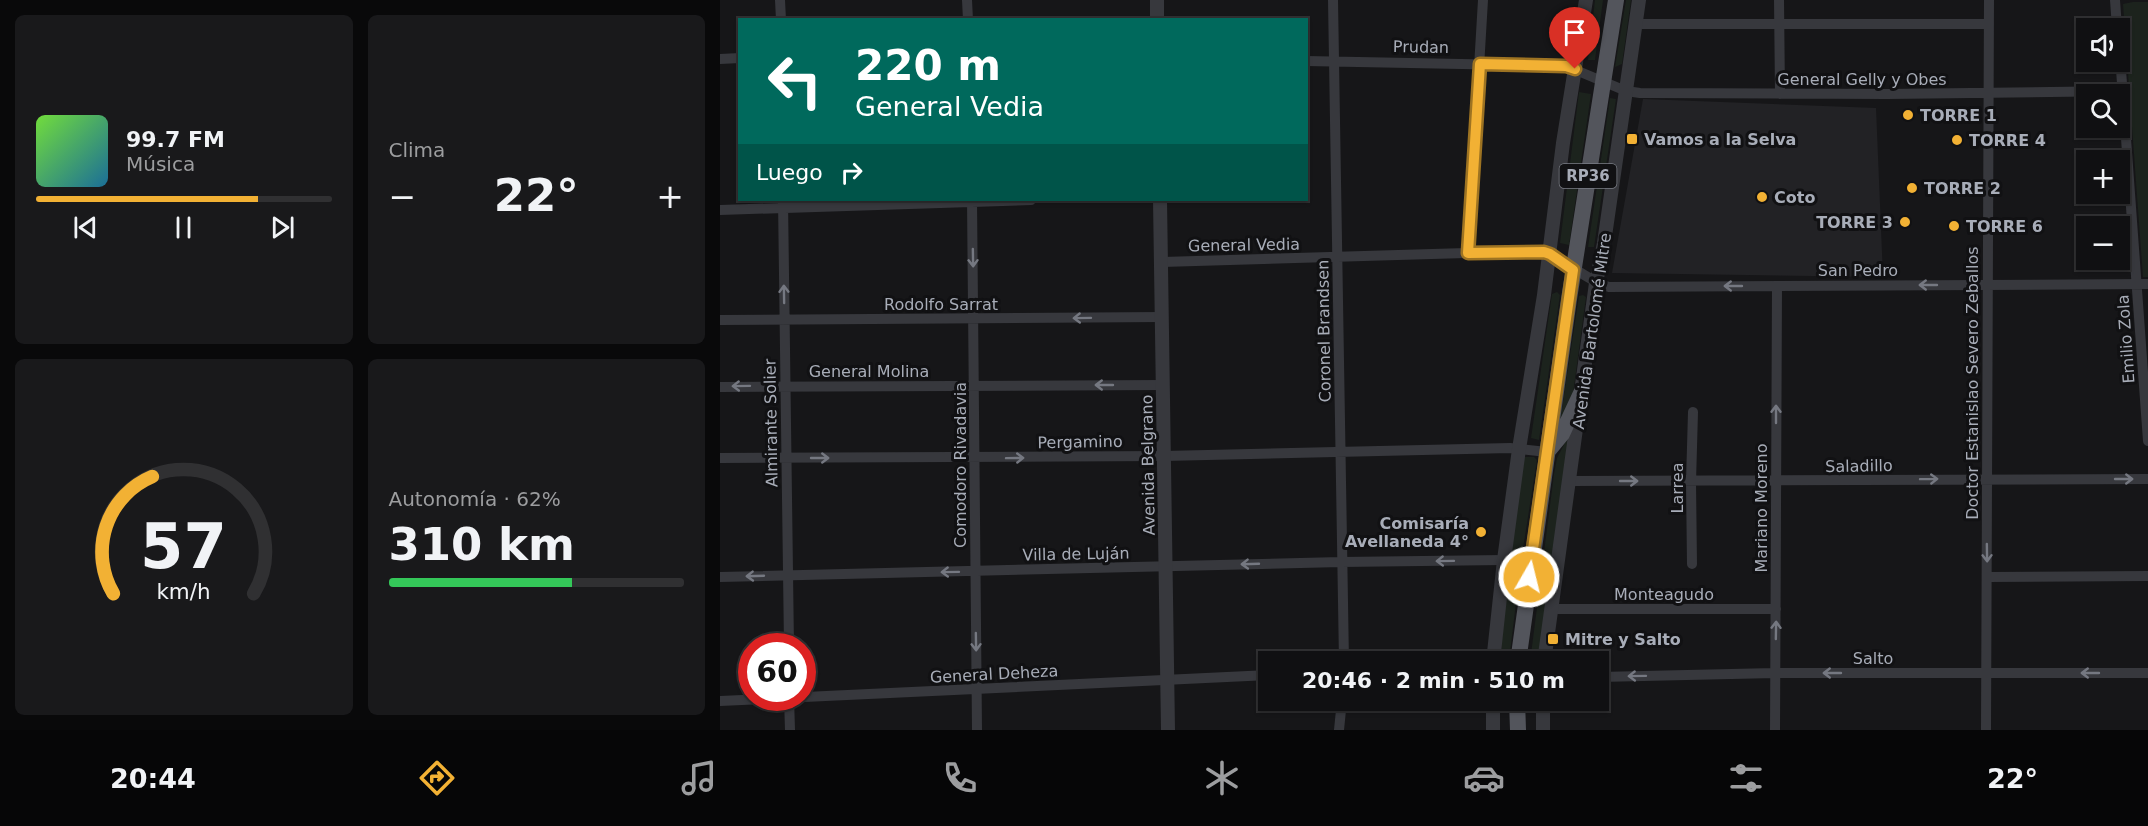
<!DOCTYPE html>
<html lang="es">
<meta charset="utf-8">
<style>
:root{--surface:#101012;--page:#19191b;--text:#f1f3f6;--muted:#9c9d9f;--line:#303032;--accent:#f2b134}
body{margin:0;font-family:"DejaVu Sans",sans-serif;background:var(--page);color:var(--text);height:100vh;display:flex;flex-direction:column;font-size:22px;white-space:nowrap}
*{box-sizing:border-box;margin:0}
p{font-size:20px;color:var(--muted)}
.icon{flex:none;width:33px;height:33px;fill:none;stroke:currentColor;stroke-width:2;stroke-linecap:round;stroke-linejoin:round}
.map{position:relative;flex:1;overflow:hidden}
.drawer{display:flex;flex-direction:column;gap:15px;padding:15px;background:#09090a;width:720px}
.drawer>*{flex:none}
.banner{position:absolute;left:18px;top:18px;width:570px;height:183px;border-radius:0px;box-shadow:0 2px 4px #0004,0 0 0 2px var(--line);background:#00695c;color:#fff;overflow:hidden}
.buttons{position:absolute;left:1356px;top:18px;display:grid;gap:12px}
.buttons a{display:grid;place-items:center;width:54px;height:54px;border-radius:0px;background:var(--surface);box-shadow:0 2px 4px #0004,0 0 0 2px var(--line);font-size:30px}
.speed{position:absolute;left:18px;top:633px;display:flex;gap:12px;font-size:30px;font-weight:700;text-align:center}
.speed>*{display:grid;place-content:center;width:78px;height:78px;border-radius:50%;background:var(--surface);box-shadow:0 2px 4px #0004,0 0 0 2px var(--line);line-height:1}
.speed .limit{border:9px solid #d22;background:#fff;color:#111}
.pin{position:absolute;display:grid;place-items:center;width:51px;height:51px;color:#fff;margin:-62px -26px;border-radius:50% 50% 50% 0;rotate:-45deg;box-shadow:0 0 6px #0007}
.pin .icon{rotate:45deg}
.me{position:absolute;width:66px;margin:-33px;rotate:8deg;stroke-linejoin:round;filter:drop-shadow(0 0 4px #0008)}
.turn{display:flex;align-items:center;gap:21px;height:126px;padding:0 18px;font-size:27px}
.turn .icon{width:78px;height:78px;stroke-width:2.5}
.turn b{display:block;font-size:42px;line-height:51px}
.then{display:flex;align-items:center;height:57px;padding:0 18px;background:#0003;gap:12px;font-size:22px}
.big{font-size:45px;font-weight:700;line-height:1.1}
.drawer .widget{flex:1;display:flex;flex-direction:column;justify-content:center;gap:9px;min-width:0;padding:0 21px;border-radius:9px;background:var(--page)}
.drawer .dial{align-items:center;gap:0}
.dial svg{height:156px;overflow:visible;fill:none;stroke:var(--line);stroke-width:7;stroke-linecap:round;text-anchor:middle}
.dial text{fill:var(--text);stroke:none}
.song{display:flex;align-items:center;gap:18px}
.cover{width:72px;height:72px;border-radius:9px;background:linear-gradient(135deg,hsl(100 70% 55%),hsl(200 70% 35%))}
.played{height:6px;border-radius:3px;background:linear-gradient(90deg,var(--accent) 75%,var(--line) 75%)}
.keys{display:flex;justify-content:space-around;direction:ltr}
.heat{display:flex;justify-content:space-between;align-items:center;font-size:33px;direction:ltr}
.charge{height:9px;border-radius:4px;background:linear-gradient(90deg,#34c759 62%,var(--line) 0)}
.drawer .tiles{flex:1;display:grid;gap:15px;grid-template-columns:repeat(2,1fr)}
.trip{position:absolute;left:538px;top:651px;width:351px;height:60px;border-radius:0px;background:var(--surface);box-shadow:0 2px 4px #0004,0 0 0 2px var(--line);font-weight:700;line-height:60px;text-align:center}
.tabs{display:flex;height:96px;justify-content:space-around;align-items:center;background:#060607;color:var(--muted)}
.tabs .icon{width:42px;height:42px}
.tabs .current{color:var(--accent)}
.tabs b{font-size:27px;color:var(--text)}
main{display:flex;flex:1;min-height:0}
.map>svg:first-child{display:block}
</style>
<main>
<section class="drawer">
<div class="tiles">
<div class="widget">
<div class="song"><i class="cover"></i><div><b>99.7 FM</b><p>Música</p></div></div>
<div class="played"></div>
<div class="keys"><svg class="icon" aria-label="previous" viewBox="0 0 24 24"><path d="M18 5L8 12l10 7zM5 5v14"/></svg><svg class="icon" aria-label="pause" viewBox="0 0 24 24"><path d="M8 5v14M16 5v14"/></svg><svg class="icon" aria-label="next" viewBox="0 0 24 24"><path d="M6 5l10 7-10 7zM19 5v14"/></svg></div>
</div>
<div class="widget"><p>Clima</p>
<div class="heat"><a>−</a><b class="big">22°</b><a>+</a></div>
</div>
<div class="widget dial"><svg viewBox="0 0 100 80">
<path d="M14 69A42 42 0 1 1 86 69"/>
<path d="M14 69A42 42 0 0 1 34 9" stroke="#f2b134"/>
<text x="50" y="56" font-size="32" font-weight="700">57</text>
<text x="50" y="72" font-size="11">km/h</text>
</svg></div>
<div class="widget"><p>Autonomía · 62%</p><b class="big">310 km</b><div class="charge"></div></div>
</div>
</section>
<div class="map">
<svg width="1428" height="730" viewBox="0 0 1428 730">
<rect width="100%" height="100%" fill="#161618"/>
<path fill="#222225" d="M923 99 1156 108 1163 277 892 273Z"/>
<path fill="#1c231d" d="M875 0H883L875 60H868Z
M906 0H911L902 64 895 67Z
M1413 2H1428V277H1423L1403 4Z
M859 92 871 94 849 245 840 243Z
M890 98 896 99 874 247H868Z
M837 292 840 295 819 440 811 438 832 294Z
M863 295 866 297 851 409 838 434 859 296Z
M852 429 821 661 810 662 834 474 837 458Z
M804 457H814L817 460 801 561 789 661 780 662 789 559Z"/>
<g fill="none" stroke-linecap="round" stroke-linejoin="round">
<path stroke="#37383d" stroke-width="10" d="M60 0 61 20
M247 0 248 20
M613 0 624 662
M1059 0 1060 94
M1395 0 1397 28
M916 24H1269
M1400 56 1428 441
M0 59 20 58
M586 61 846 66 906 91 920 93 1167 94 1403 91
M63 200 69 646
M252 200 257 730
M0 210 311 200
M748 253 763 0
M442 262 818 251C839 253 864 280 889 287L1428 284
M0 320 442 317
M0 387 443 385
M0 458 444 456 790 448 827 452
M850 481C1043 482 1235 478 1428 479
M972 564 971 482 973 412
M0 577 621 562 784 560
M1267 577 1428 576
M832 609H1056
M879 677 1055 673H1428
M69 698 70 730
M0 701 549 675
M619 730 622 700
M1055 730 1057 286
M1266 730 1269 0"/>
<path stroke="#37383d" stroke-width="14" d="M437 0V20
M440 200 448 730
M773 662 784 560 799 449 824 295 843 143 866 0
M824 662 876 283 884 243 919 0
M773 700V730
M823 730V700"/>
<path stroke="#53555c" stroke-width="16" d="M828 451 842 434 862 391
M798 662 849 299 896 0
M797 700 798 730"/>
</g>
<defs><path id="oneway-shaft" d="M-6 0H5M1.5-3L5.5 0L1.5 3" fill="none" stroke-width="1.6" stroke-linecap="round" stroke-linejoin="round" transform="scale(1.5)"/></defs>
<g stroke="#757881">
<use href="#oneway-shaft" transform="translate(253 258) rotate(89)"/>
<use href="#oneway-shaft" transform="translate(1208 285) rotate(180)"/>
<use href="#oneway-shaft" transform="translate(1013 286) rotate(180)"/>
<use href="#oneway-shaft" transform="translate(64 294) rotate(-91)"/>
<use href="#oneway-shaft" transform="translate(362 318) rotate(179)"/>
<use href="#oneway-shaft" transform="translate(384 385) rotate(180)"/>
<use href="#oneway-shaft" transform="translate(21 386) rotate(179)"/>
<use href="#oneway-shaft" transform="translate(1056 414) rotate(-90)"/>
<use href="#oneway-shaft" transform="translate(100 458)"/>
<use href="#oneway-shaft" transform="translate(295 458) rotate(-1)"/>
<use href="#oneway-shaft" transform="translate(1209 479) rotate(-1)"/>
<use href="#oneway-shaft" transform="translate(1404 479)"/>
<use href="#oneway-shaft" transform="translate(909 481)"/>
<use href="#oneway-shaft" transform="translate(1267 553) rotate(89)"/>
<use href="#oneway-shaft" transform="translate(725 561) rotate(179)"/>
<use href="#oneway-shaft" transform="translate(530 564) rotate(178)"/>
<use href="#oneway-shaft" transform="translate(230 572) rotate(179)"/>
<use href="#oneway-shaft" transform="translate(35 576) rotate(178)"/>
<use href="#oneway-shaft" transform="translate(1056 630) rotate(-89)"/>
<use href="#oneway-shaft" transform="translate(256 642) rotate(89)"/>
<use href="#oneway-shaft" transform="translate(1112 673) rotate(180)"/>
<use href="#oneway-shaft" transform="translate(1370 673) rotate(-180)"/>
<use href="#oneway-shaft" transform="translate(917 676) rotate(179)"/>
</g>
<g fill="none" stroke-linecap="round" stroke-linejoin="round">
<g stroke="#9d7322" stroke-width="15">
<path id="route" d="M809 577 853 270 830 254 824 252 748 253 760 64 846 66 855 69"/>
</g>
<use href="#route" stroke="#f2b134" stroke-width="10"/>
</g>
<g fill="#f2b134" stroke="#111113" stroke-width="2">
<circle cx="1188" cy="115" r="6"/>
<rect x="906" y="133" width="12" height="12" rx="3"/>
<circle cx="1237" cy="140" r="6"/>
<circle cx="1192" cy="188" r="6"/>
<circle cx="1042" cy="197" r="6"/>
<circle cx="1185" cy="222" r="6"/>
<circle cx="1234" cy="226" r="6"/>
<circle cx="761" cy="532" r="6"/>
<rect x="827" y="633" width="12" height="12" rx="3"/>
</g>
<g text-anchor="middle" dominant-baseline="central" stroke-width="6" stroke-linejoin="round" paint-order="stroke">
<rect fill="#111113" stroke="#7b7e86" stroke-width="1.5" x="839.5" y="164" width="57" height="24" rx="4.5"/>
<g font-size="15" font-weight="bold" fill="#a8adb8">
<text x="868" y="176">RP36</text>
</g>
<g font-size="16" fill="#a8adb8" stroke="#111113">
<text transform="translate(701 47) rotate(1)">Prudan</text>
<text x="1142" y="79">General Gelly y Obes</text>
<text transform="translate(524 245) rotate(-1)">General Vedia</text>
<text x="1138" y="270">San Pedro</text>
<text x="221" y="304">Rodolfo Sarrat</text>
<text transform="translate(604 331) rotate(-91)">Coronel Brandsen</text>
<text transform="translate(872 331) rotate(-82)">Avenida Bartolomé Mitre</text>
<text transform="translate(1406 339) rotate(-94)">Emilio Zola</text>
<text x="149" y="371">General Molina</text>
<text transform="translate(1252 383) rotate(-90)">Doctor Estanislao Severo Zeballos</text>
<text transform="translate(51 423) rotate(-91)">Almirante Solier</text>
<text transform="translate(360 442) rotate(-1)">Pergamino</text>
<text transform="translate(240 465) rotate(-90)">Comodoro Rivadavia</text>
<text transform="translate(428 465) rotate(-91)">Avenida Belgrano</text>
<text transform="translate(1139 466) rotate(-1)">Saladillo</text>
<text transform="translate(957 488) rotate(-90)">Larrea</text>
<text transform="translate(1041 508) rotate(-90)">Mariano Moreno</text>
<text transform="translate(356 554) rotate(-1)">Villa de Luján</text>
<text x="944" y="594">Monteagudo</text>
<text x="1153" y="658">Salto</text>
<text transform="translate(274 674) rotate(-3)">General Deheza</text>
</g>
<g font-size="16" font-weight="bold" fill="#a8adb8" stroke="#111113" text-anchor="start">
<text x="1200" y="115">TORRE 1</text>
<text x="924" y="139">Vamos a la Selva</text>
<text x="1249" y="140">TORRE 4</text>
<text x="1204" y="188">TORRE 2</text>
<text x="1054" y="197">Coto</text>
<text x="1173" y="222" text-anchor="end">TORRE 3</text>
<text x="1246" y="226">TORRE 6</text>
<text x="749" y="523" text-anchor="end">Comisaría<tspan x="749" dy="18">Avellaneda 4°</tspan></text>
<text x="845" y="639">Mitre y Salto</text>
</g>
</g>
</svg>
<div class="buttons">
<a><svg class="icon" aria-label="sound" viewBox="0 0 24 24"><path d="M4 9h4l5-4v14l-5-4H4zM17 9q2 3 0 6"/></svg></a>
<a><svg class="icon" aria-label="search" viewBox="0 0 24 24"><circle cx="10" cy="10" r="6"/><path d="M15 15l6 6"/></svg></a>
<a>+</a>
<a>−</a>
</div>
<div class="speed"><div class="limit">60</div></div>
<div class="pin" style="left:855px;top:69px;background:#d93025"><svg class="icon" aria-label="arrive" viewBox="0 0 24 24"><path d="M6 21V4h12l-3 4 3 4H6"/></svg></div>
<svg class="me" style="left:809px;top:577px" viewBox="-20 -20 40 40"><circle r="17" fill="#f2b134" stroke="#fff" stroke-width="3"/><path d="M0-11L8 9 0 5-8 9z" fill="#fff"/></svg>
<div class="trip">20:46 · 2 min · 510 m</div>
<div class="banner">
<div class="turn"><svg class="icon" aria-label="left" viewBox="0 0 24 24"><path d="M17 20v-9H6M10 6l-5 5 5 5"/></svg><div><b>220 m</b>General Vedia</div></div>
<div class="then">Luego<svg class="icon" aria-label="right" viewBox="0 0 24 24"><path d="M7 20v-9h11M14 6l5 5-5 5"/></svg></div>
</div>
</div>
</main>
<nav class="tabs">
<b>20:44</b>
<svg class="icon current" aria-label="directions" viewBox="0 0 24 24"><path d="M12 3l9 9-9 9-9-9zM9 14v-3h6M13 9l2 2-2 2"/></svg>
<svg class="icon" aria-label="music" viewBox="0 0 24 24"><path d="M9 18V5l10-2v13"/><circle cx="6" cy="18" r="3"/><circle cx="16" cy="16" r="3"/></svg>
<svg class="icon" aria-label="phone" viewBox="0 0 24 24"><path d="M5 4h4l2 5-3 2q2 4 5 5l2-3 5 2v4C11 20 4 13 5 4z"/></svg>
<svg class="icon" aria-label="climate" viewBox="0 0 24 24"><path d="M12 3v18M4 7l16 10M4 17L20 7"/></svg>
<svg class="icon" aria-label="car" viewBox="0 0 24 24"><path d="M5 17H2v-5l4-1 3-4h7l3 4 3 1v5h-3M9 17h6M6 11h13"/><circle cx="7" cy="17" r="2"/><circle cx="17" cy="17" r="2"/></svg>
<svg class="icon" aria-label="filters" viewBox="0 0 24 24"><path d="M4 7h16M4 17h16"/><circle cx="9" cy="7" r="2"/><circle cx="15" cy="17" r="2"/></svg>
<b>22°</b>
</nav>
